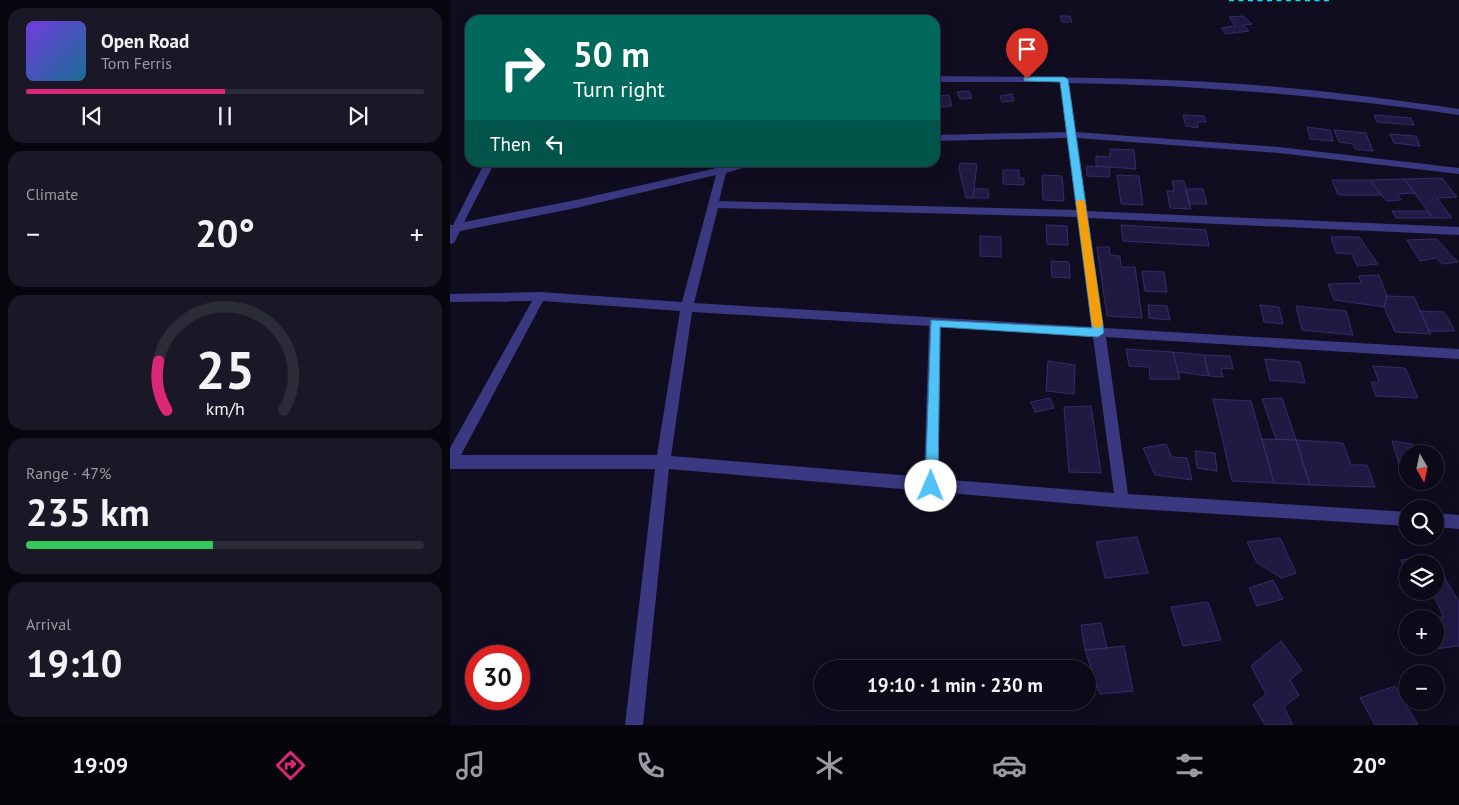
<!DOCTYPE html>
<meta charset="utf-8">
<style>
:root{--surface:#0c0a19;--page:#1a1826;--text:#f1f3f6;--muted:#9a9aa2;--line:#2c2b38;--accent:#db2777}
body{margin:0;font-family:"PT Sans",sans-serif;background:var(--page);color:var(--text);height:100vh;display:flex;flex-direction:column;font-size:19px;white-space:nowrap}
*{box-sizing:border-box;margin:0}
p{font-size:16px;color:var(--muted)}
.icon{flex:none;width:28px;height:28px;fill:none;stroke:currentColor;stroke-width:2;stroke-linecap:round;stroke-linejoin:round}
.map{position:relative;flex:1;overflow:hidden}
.panel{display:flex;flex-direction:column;gap:8px;padding:8px;background:#07060e;width:450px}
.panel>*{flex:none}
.hud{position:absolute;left:15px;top:15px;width:475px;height:152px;border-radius:15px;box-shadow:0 5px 20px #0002,0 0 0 1px var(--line);background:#00695c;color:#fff;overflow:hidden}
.needle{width:32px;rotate:171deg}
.buttons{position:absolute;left:949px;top:445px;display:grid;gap:10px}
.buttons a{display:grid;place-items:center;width:45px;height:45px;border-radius:50%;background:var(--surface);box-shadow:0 5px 20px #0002,0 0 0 1px var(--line);font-size:25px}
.speed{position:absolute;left:15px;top:645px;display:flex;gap:10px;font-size:25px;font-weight:700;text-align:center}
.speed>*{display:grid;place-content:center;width:65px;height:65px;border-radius:50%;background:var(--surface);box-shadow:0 5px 20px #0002,0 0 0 1px var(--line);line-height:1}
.speed .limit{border:8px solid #d22;background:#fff;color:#111}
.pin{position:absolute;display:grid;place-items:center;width:42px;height:42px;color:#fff;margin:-51px -21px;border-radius:50% 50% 50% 0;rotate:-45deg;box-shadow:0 0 5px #0007}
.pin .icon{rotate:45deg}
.me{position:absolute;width:55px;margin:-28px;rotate:1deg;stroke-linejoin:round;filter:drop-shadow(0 0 4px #0008)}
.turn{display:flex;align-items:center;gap:18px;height:105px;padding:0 25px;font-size:22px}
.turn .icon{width:65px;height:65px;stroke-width:2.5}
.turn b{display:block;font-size:35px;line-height:42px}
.then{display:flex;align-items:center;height:48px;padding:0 25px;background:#0003;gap:10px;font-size:19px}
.big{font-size:38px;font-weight:600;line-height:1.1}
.panel .card{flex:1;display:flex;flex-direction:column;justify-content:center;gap:8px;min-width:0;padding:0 18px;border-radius:15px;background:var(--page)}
.panel .dial{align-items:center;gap:0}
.dial svg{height:130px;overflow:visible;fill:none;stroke:var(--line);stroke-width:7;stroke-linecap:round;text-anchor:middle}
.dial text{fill:var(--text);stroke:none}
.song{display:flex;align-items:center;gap:15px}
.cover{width:60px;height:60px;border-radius:8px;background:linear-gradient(135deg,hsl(260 70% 55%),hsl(200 70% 35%))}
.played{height:5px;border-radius:2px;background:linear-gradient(90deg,var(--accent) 50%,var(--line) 50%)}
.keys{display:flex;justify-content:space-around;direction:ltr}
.heat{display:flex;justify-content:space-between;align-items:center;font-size:28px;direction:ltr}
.charge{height:8px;border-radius:4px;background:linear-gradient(90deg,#34c759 47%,var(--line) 0)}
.trip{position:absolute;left:364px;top:660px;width:282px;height:50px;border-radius:25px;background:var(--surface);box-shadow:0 5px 20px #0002,0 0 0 1px var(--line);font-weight:600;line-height:50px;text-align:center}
.menu{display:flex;height:80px;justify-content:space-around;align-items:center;background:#05040a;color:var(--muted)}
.menu .icon{width:35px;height:35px}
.menu .on{color:var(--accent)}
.menu b{font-size:22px;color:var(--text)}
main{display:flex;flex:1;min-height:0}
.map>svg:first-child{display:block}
</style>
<main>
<section class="panel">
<div class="card">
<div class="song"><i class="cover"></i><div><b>Open Road</b><p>Tom Ferris</p></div></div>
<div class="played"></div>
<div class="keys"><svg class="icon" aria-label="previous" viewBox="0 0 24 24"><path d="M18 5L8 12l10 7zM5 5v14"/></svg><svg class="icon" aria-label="pause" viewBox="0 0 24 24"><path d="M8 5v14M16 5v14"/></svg><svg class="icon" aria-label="next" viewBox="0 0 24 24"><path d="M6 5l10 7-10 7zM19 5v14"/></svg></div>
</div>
<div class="card"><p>Climate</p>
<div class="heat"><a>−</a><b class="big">20°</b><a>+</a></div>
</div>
<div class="card dial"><svg viewBox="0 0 100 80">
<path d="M14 69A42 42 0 1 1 86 69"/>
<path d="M14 69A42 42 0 0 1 9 39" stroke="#db2777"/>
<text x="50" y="56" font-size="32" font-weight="700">25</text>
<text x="50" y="72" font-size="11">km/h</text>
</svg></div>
<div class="card"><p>Range · 47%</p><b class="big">235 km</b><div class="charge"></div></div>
<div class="card"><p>Arrival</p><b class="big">19:10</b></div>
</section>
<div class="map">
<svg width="1009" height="725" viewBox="0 0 1009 725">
<rect width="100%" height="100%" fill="#100d21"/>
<path fill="#201942" stroke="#372b6e" d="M610 16H620L622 22H612Z
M793 16 802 24 793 25 799 31 776 34 771 28 785 26 779 17Z
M587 39 590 49 563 50 561 40Z
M519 91 522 98 510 99 507 92Z
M562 94 564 101 552 102 550 96Z
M499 95 502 106 492 107 488 96Z
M733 115 754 116 756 122H747L748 128 736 126Z
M924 115 961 118 964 125 927 122Z
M857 127 880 130 883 141 860 139Z
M884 130 916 133 923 151 905 149 903 144 889 142Z
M940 134 966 136 970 146 944 143Z
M660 149 684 150 686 169 646 166V156L660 157Z
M510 163 527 164 523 198H516L509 169Z
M636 166 659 167 660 177 637 176Z
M553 170H569V178H574V185L553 184Z
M592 175 612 176 614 201 593 200Z
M667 175 689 176 693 205 671 204Z
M992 178 1007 197 987 198 1002 218H983L954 179Z
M954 179 965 193 947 194 951 200 936 201 920 180Z
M882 180H920L931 195H888Z
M722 181H734L741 209 720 208 717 191H724Z
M524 189H538L539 198H523Z
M736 189H753L757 204H739Z
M942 211H977L983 218H946Z
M596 225 617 226 618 245 597 244Z
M671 225 756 230 759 246 673 241Z
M530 236 551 237V257L530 256Z
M881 237H909L928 264 907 266 902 254 886 253Z
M986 239 1008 262 992 264 987 258 970 261 957 240Z
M647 247H659L660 255 670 256 671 267H685L692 318 657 316Z
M601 261 619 262 620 278 602 277Z
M692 271 714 272 717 292 695 291Z
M929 275 937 296 934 307 884 300 878 284 911 283 909 276Z
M937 296 964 297 981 334 945 332 934 307Z
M698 305 717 306 720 320 699 318Z
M810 305 829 307 833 324 814 322Z
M846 306 896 311 903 335 852 330Z
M970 311 994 312 1005 331H979Z
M676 349 723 352 730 379H700L699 367 679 366Z
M723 352 754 355 759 376 728 372Z
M754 355 780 356 783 369 771 368 773 377 759 376Z
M815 359 850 362 855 383 820 380Z
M598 361 625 365 624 394 596 391Z
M923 366 955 368 968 398 926 396 921 382H929Z
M600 398 604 408 585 412 581 402Z
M832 398 846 440 826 439 812 399Z
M763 399 801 401 824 483 782 481Z
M641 406 651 473 619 472 614 407Z
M812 439 846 440 860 485 824 483Z
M846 440 893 443 901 465H917L925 487 860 485Z
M942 441 963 444 967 454H958V471L951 470Z
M716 444 722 457 737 458 742 480 705 475 693 448Z
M745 451 765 453 767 471 747 468Z
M687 537 698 573 655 578 646 542Z
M830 538 846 573 832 578 807 563 797 542Z
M982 556 1009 602V646L984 649 985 619H974L994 617 981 591H985V564H958V574L951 560Z
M823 580 833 599 807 606 799 588Z
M758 602 771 640 733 646 721 607Z
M651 623 657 648 635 650 631 625Z
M831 641 852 670 840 680 849 695 834 707 843 725H815L803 705 816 694 801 666Z
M674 646 683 691 650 694 635 650Z
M945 686 968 725H925L910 698Z"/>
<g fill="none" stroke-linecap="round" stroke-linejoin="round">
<path fill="#393880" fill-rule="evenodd" d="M485 76C582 77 679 77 776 83 854 88 932 98 1009 109V115C879 96 750 85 619 83L626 132 829 147 1009 168V174L829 153 627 138 637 211 1009 227V235L638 218 654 328 1009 349V359L656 337 678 494 958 512V526L672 508 219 469 193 725H175L205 469H0V448L82 301 0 302V294L90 292 232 302 266 175 126 208 10 231 4 243 0 244V225H3L35 162H45L14 222 126 200 293 162H313L276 173 269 201 627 210 617 138 485 141V135L617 132 610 82H485ZM268 208 628 217 642 327 244 303ZM93 301 230 311 207 455H11ZM242 312 479 326 474 477 221 456ZM491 327 643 337 664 493 488 479Z
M985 513 1009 515V529L985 527Z"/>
<path stroke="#00e4f8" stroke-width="2.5" stroke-dasharray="5 4.5" stroke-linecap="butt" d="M779 0H881"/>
</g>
<path fill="#4fc3f7" stroke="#337fa1" d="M577 77H614L618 79 654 333 648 337 490 327 488 486 486 490 481 492 477 490 475 486 481 320 642 328 610 82 574 81V77Z"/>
<path fill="#f59e0b" d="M631 199 635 202 653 325 647 329 642 325 626 202Z"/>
</svg>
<div class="buttons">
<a><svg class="needle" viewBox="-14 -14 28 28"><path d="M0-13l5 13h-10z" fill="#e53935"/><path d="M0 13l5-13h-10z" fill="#9a9aa2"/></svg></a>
<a><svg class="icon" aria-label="search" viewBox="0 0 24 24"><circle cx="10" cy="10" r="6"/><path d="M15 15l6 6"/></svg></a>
<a><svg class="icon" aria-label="layers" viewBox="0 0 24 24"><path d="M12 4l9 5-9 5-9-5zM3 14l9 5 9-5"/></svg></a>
<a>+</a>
<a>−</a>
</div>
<div class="speed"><div class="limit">30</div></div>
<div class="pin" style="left:577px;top:79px;background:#d93025"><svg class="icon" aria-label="arrive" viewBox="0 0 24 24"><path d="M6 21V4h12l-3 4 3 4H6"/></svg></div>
<svg class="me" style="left:481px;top:486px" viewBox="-20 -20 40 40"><circle r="19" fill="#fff"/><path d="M0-13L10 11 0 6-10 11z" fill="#4fc3f7"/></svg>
<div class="trip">19:10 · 1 min · 230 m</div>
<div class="hud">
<div class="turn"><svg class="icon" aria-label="right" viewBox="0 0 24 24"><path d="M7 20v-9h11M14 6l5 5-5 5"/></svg><div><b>50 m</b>Turn right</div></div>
<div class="then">Then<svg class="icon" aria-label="left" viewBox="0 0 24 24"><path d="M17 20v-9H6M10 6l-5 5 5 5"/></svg></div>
</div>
</div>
</main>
<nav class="menu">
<b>19:09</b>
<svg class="icon on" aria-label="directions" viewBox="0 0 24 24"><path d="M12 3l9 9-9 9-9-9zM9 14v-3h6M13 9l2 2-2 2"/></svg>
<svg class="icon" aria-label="music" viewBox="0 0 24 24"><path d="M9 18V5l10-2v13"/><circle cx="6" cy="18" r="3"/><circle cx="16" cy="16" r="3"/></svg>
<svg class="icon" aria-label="phone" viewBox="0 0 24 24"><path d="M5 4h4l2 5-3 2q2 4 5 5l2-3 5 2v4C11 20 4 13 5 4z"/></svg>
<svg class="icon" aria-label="climate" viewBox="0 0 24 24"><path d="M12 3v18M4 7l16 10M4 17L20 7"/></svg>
<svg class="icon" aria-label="car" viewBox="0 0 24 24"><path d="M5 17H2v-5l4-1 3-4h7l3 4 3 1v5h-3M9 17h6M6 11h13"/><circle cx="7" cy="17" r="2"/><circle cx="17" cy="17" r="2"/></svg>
<svg class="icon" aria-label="filters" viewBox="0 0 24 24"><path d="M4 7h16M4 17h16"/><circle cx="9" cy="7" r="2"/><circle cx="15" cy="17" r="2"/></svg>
<b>20°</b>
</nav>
